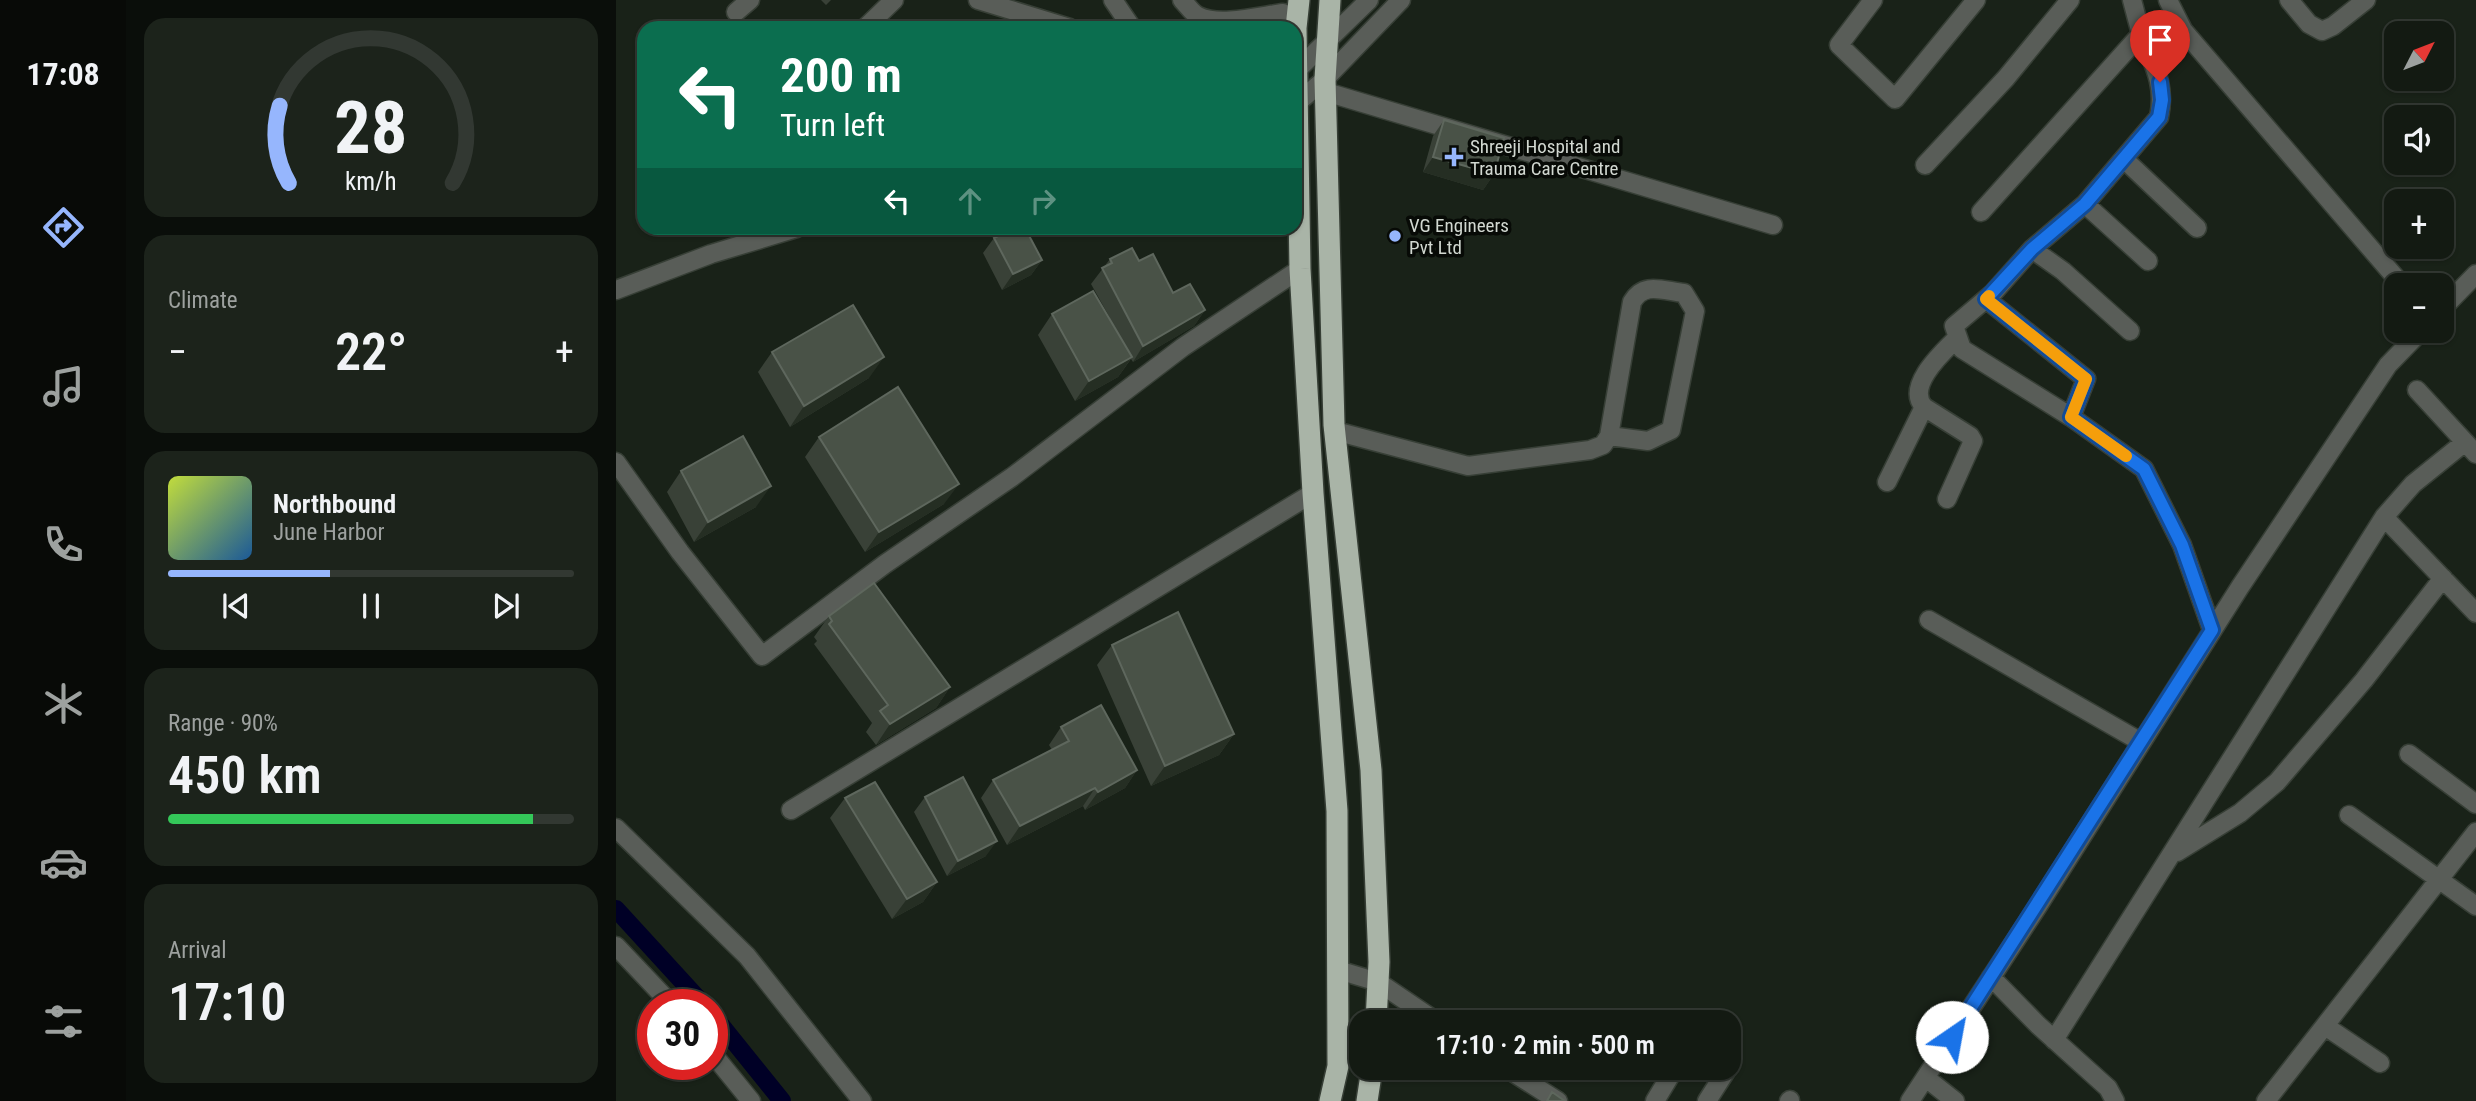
<!DOCTYPE html>
<meta charset="utf-8">
<style>
:root{--surface:#131a12;--page:#1c231b;--text:#f1f3f6;--muted:#9da19f;--line:#323832;--accent:#96b6fd}
body{margin:0;font-family:"Roboto Condensed",sans-serif;background:var(--page);color:var(--text);height:100vh;display:flex;flex-direction:column;font-size:26px;white-space:nowrap}
*{box-sizing:border-box;margin:0}
p{font-size:23px;color:var(--muted)}
.icon{flex:none;width:38px;height:38px;fill:none;stroke:currentColor;stroke-width:2;stroke-linecap:round;stroke-linejoin:round}
.map{position:relative;flex:1;overflow:hidden}
.sheet{display:flex;flex-direction:column;gap:18px;padding:18px;background:#0a0e0a;width:490px}
.sheet>*{flex:none}
.banner{position:absolute;left:21px;top:21px;width:665px;height:214px;border-radius:21px;box-shadow:0 2px 5px #0004,0 0 0 2px var(--line);background:#0b6e4f;color:#fff;overflow:hidden}
.needle{width:46px;rotate:48deg}
.controls{position:absolute;left:1768px;top:21px;display:grid;gap:14px}
.controls a{display:grid;place-items:center;width:70px;height:70px;border-radius:14px;background:var(--surface);box-shadow:0 2px 5px #0004,0 0 0 2px var(--line);font-size:35px}
.speed{position:absolute;left:21px;top:989px;display:flex;gap:14px;font-size:35px;font-weight:700;text-align:center}
.speed>*{display:grid;place-content:center;width:91px;height:91px;border-radius:50%;background:var(--surface);box-shadow:0 2px 5px #0004,0 0 0 2px var(--line);line-height:1}
.speed .limit{border:10px solid #d22;background:#fff;color:#111}
.pin{position:absolute;display:grid;place-items:center;width:60px;height:60px;color:#fff;margin:-72px -30px;border-radius:50% 50% 50% 0;rotate:-45deg;box-shadow:0 0 7px #0007}
.pin .icon{rotate:45deg}
.me{position:absolute;width:77px;margin:-38px;rotate:33deg;stroke-linejoin:round;filter:drop-shadow(0 0 5px #0008)}
.turn{display:flex;align-items:center;gap:24px;height:147px;padding:0 28px;font-size:32px}
.turn .icon{width:91px;height:91px;stroke-width:2.5}
.turn b{display:block;font-size:49px;line-height:60px}
.lanes{display:flex;align-items:center;height:66px;padding:0 28px;background:#0003;justify-content:center;gap:35px;direction:ltr}
.lanes .off{opacity:.35}
.big{font-size:52px;font-weight:600;line-height:1.1}
.sheet .tile{flex:1;display:flex;flex-direction:column;justify-content:center;gap:10px;min-width:0;padding:0 24px;border-radius:21px;background:var(--page)}
.sheet .dial{align-items:center;gap:0}
.dial svg{height:182px;overflow:visible;fill:none;stroke:var(--line);stroke-width:7;stroke-linecap:round;text-anchor:middle}
.dial text{fill:var(--text);stroke:none}
.song{display:flex;align-items:center;gap:21px}
.cover{width:84px;height:84px;border-radius:10px;background:linear-gradient(135deg,hsl(70 70% 55%),hsl(210 70% 35%))}
.played{height:7px;border-radius:4px;background:linear-gradient(90deg,var(--accent) 40%,var(--line) 40%)}
.keys{display:flex;justify-content:space-around;direction:ltr}
.heat{display:flex;justify-content:space-between;align-items:center;font-size:38px;direction:ltr}
.charge{height:10px;border-radius:5px;background:linear-gradient(90deg,#34c759 90%,var(--line) 0)}
.trip{position:absolute;left:733px;top:1010px;width:392px;height:70px;border-radius:21px;background:var(--surface);box-shadow:0 2px 5px #0004,0 0 0 2px var(--line);font-weight:600;line-height:70px;text-align:center}
main{display:flex;flex:1;min-height:0}
.tab-bar{display:flex;flex-direction:column;width:126px;justify-content:space-around;align-items:center;background:#080a07;color:var(--muted)}
.tab-bar .icon{width:49px;height:49px}
.tab-bar .on{color:var(--accent)}
.tab-bar b{font-size:32px;color:var(--text)}
.map>svg:first-child{display:block}
</style>
<main>
<nav class="tab-bar">
<b>17:08</b>
<svg class="icon on" aria-label="directions" viewBox="0 0 24 24"><path d="M12 3l9 9-9 9-9-9zM9 14v-3h6M13 9l2 2-2 2"/></svg>
<svg class="icon" aria-label="music" viewBox="0 0 24 24"><path d="M9 18V5l10-2v13"/><circle cx="6" cy="18" r="3"/><circle cx="16" cy="16" r="3"/></svg>
<svg class="icon" aria-label="phone" viewBox="0 0 24 24"><path d="M5 4h4l2 5-3 2q2 4 5 5l2-3 5 2v4C11 20 4 13 5 4z"/></svg>
<svg class="icon" aria-label="climate" viewBox="0 0 24 24"><path d="M12 3v18M4 7l16 10M4 17L20 7"/></svg>
<svg class="icon" aria-label="car" viewBox="0 0 24 24"><path d="M5 17H2v-5l4-1 3-4h7l3 4 3 1v5h-3M9 17h6M6 11h13"/><circle cx="7" cy="17" r="2"/><circle cx="17" cy="17" r="2"/></svg>
<svg class="icon" aria-label="filters" viewBox="0 0 24 24"><path d="M4 7h16M4 17h16"/><circle cx="9" cy="7" r="2"/><circle cx="15" cy="17" r="2"/></svg>
</nav>
<section class="sheet">
<div class="tile dial"><svg viewBox="0 0 100 80">
<path d="M14 69A42 42 0 1 1 86 69"/>
<path d="M14 69A42 42 0 0 1 10 35" stroke="#96b6fd"/>
<text x="50" y="56" font-size="32" font-weight="700">28</text>
<text x="50" y="72" font-size="11">km/h</text>
</svg></div>
<div class="tile"><p>Climate</p>
<div class="heat"><a>−</a><b class="big">22°</b><a>+</a></div>
</div>
<div class="tile">
<div class="song"><i class="cover"></i><div><b>Northbound</b><p>June Harbor</p></div></div>
<div class="played"></div>
<div class="keys"><svg class="icon" aria-label="previous" viewBox="0 0 24 24"><path d="M18 5L8 12l10 7zM5 5v14"/></svg><svg class="icon" aria-label="pause" viewBox="0 0 24 24"><path d="M8 5v14M16 5v14"/></svg><svg class="icon" aria-label="next" viewBox="0 0 24 24"><path d="M6 5l10 7-10 7zM19 5v14"/></svg></div>
</div>
<div class="tile"><p>Range · 90%</p><b class="big">450 km</b><div class="charge"></div></div>
<div class="tile"><p>Arrival</p><b class="big">17:10</b></div>
</section>
<div class="map">
<svg width="1860" height="1101" viewBox="0 0 1860 1101">
<rect width="100%" height="100%" fill="#192218"/>
<g fill="none" stroke-linecap="round" stroke-linejoin="round">
<path stroke="#000026" stroke-width="18" d="M0 909 87 1004
M96 1014 166 1101"/>
<g stroke="#373f36" stroke-width="21">
<path id="minor" d="M362 0 454 28
M497 0 516 28
M566 0C571 5 576 13 582 16 603 27 644 16 667 13
M1257 0 1223 45 1279 99 1360 0
M1552 0 1567 30 1786 285
M1673 0 1693 24 1706 31 1717 26 1750 0
M120 12 134 0
M249 28 278 0
M1525 34C1537 64 1550 84 1543 117L1469 204 1416 249 1377 293 1338 326 1346 349 1455 417 1528 469 1566 545 1596 630
M680 71 753 0
M710 92 1157 225
M680 104 709 79 785 0
M1508 159 1581 228
M1309 165 1390 78 1454 0
M1469 204 1532 261
M1365 212 1525 34 1516 0
M1416 249 1447 271 1514 331
M0 290 95 254 181 228
M1370 299 1470 379 1455 417
M1825 310 1860 274
M1801 390 1860 454
M719 431 852 466 974 450 987 445 993 436 1016 302C1028 281 1047 291 1068 293L1079 311 1055 430 1032 441 993 436
M0 462 64 552 146 656 269 564 396 477 567 347 684 269
M1271 482 1308 407
M1331 499 1357 441 1354 436 1308 407C1289 386 1327 352 1341 338
M1768 517 1860 613
M1313 620 1525 742
M1793 754 1860 804
M175 810 697 493
M1733 815 1860 906
M0 828 131 956 246 1101
M1561 852 1624 813 1661 782 1748 680 1827 578
M0 946 55 1004
M722 970 762 982 821 1022
M1375 977 1422 1025 1492 1088 1499 1101
M1709 1026 1764 1063
M1438 1040 1768 517 1797 484 1849 442
M96 1053 135 1101
M890 1068 942 1101
M1310 1078 1339 1101
M1039 1101 1054 1076
M1091 1101 1112 1068
M1173 1101 1174 1100
M1294 1101 1422 906 1624 587 1772 365 1805 331
M1650 1101 1860 832"/>
</g>
<g stroke="#373f36" stroke-width="24">
<path id="highway" d="M683 0 680 28 684 269 697 493 721 811 722 1066 714 1101
M714 0 709 79 718 425 755 770 763 962 760 1022
M751 1101 756 1068"/>
</g>
<use href="#minor" stroke="#595d58" stroke-width="18"/>
<use href="#highway" stroke="#a9b4a7" stroke-width="21"/>
</g>
<path fill="#394137" d="M205 0H215L210 5Z
M828 120 878 174 867 190 807 172 817 136Z
M378 238 426 260 415 275 386 290 367 253Z
M494 259 523 261 557 293 589 310 578 326 517 362 515 359 502 377 459 401 422 335 436 314 494 318 475 284Z
M156 352 253 378 174 427 142 372Z
M203 437 328 504 249 552 189 457Z
M65 471 140 507 78 542 51 492Z
M213 616 334 687 320 708 260 745 250 732 256 723 198 644 201 641 198 637Z
M496 645 618 734 603 755 535 786 481 665Z
M445 727 521 770 509 788 469 810 467 806 391 845 365 798 377 780 436 750 433 745Z
M309 797 370 856 331 876 298 812Z
M229 798 321 882 307 902 276 919 214 818Z"/>
<path fill="#252e23" d="M817 157 878 174 867 190 807 172Z
M426 260 415 275 386 290 397 274Z
M589 310 578 326 517 362 527 346Z
M268 357 253 378 174 427 188 406Z
M516 357 502 377 459 401 473 381Z
M343 484 328 504 249 552 263 532Z
M155 486 140 507 78 542 92 522Z
M334 687 320 708 260 745 274 724Z
M618 734 603 755 535 786 549 766Z
M521 770 509 788 469 810 482 792Z
M479 788 467 806 391 845 404 826Z
M381 841 370 856 331 876 342 861Z
M321 882 307 902 276 919 291 899Z"/>
<path fill="#495247" stroke="#5e675d" stroke-width="2" d="M828 120 888 138 878 174 817 157Z
M399 228H409L426 260 397 274 378 238Z
M516 248 523 261 537 254 557 293 574 284 589 310 527 346 486 268 496 263 494 259Z
M477 291 516 357 473 381 436 314Z
M237 305 268 357 188 406 156 352Z
M282 387 343 484 263 532 203 437Z
M127 436 155 486 92 522 65 471Z
M258 583 334 687 274 724 264 711 272 705 213 624 216 621 213 616Z
M562 612 618 734 549 766 496 645Z
M485 705 521 770 482 792 479 788 404 826 377 780 453 741 445 727Z
M347 777 381 841 342 861 309 797Z
M259 782 321 882 291 899 229 798Z
M936 1092 949 1101H931Z"/>
<g fill="none" stroke-linecap="round" stroke-linejoin="round">
<g stroke="#114b97" stroke-width="18">
<path id="route" d="M1336 1037 1596 630 1566 545 1528 469 1455 417 1470 379 1370 299 1416 249 1469 204 1543 117 1546 100 1544 82"/>
</g>
<use href="#route" stroke="#1a73e8" stroke-width="12"/>
<path stroke="#f59e0b" stroke-width="12" d="M1373 296 1370 299 1470 379 1455 417 1510 456"/>
</g>
<g fill="#96b6fd" stroke="#070a06" stroke-width="2.5">
<path d="M834.5 146.5h7v7h7v7h-7v7h-7v-7h-7v-7h7z"/>
<circle cx="779" cy="236" r="7"/>
</g>
<g text-anchor="middle" dominant-baseline="central" stroke-width="7" stroke-linejoin="round" paint-order="stroke">
<g font-size="19" fill="#d2d8d1" stroke="#070a06" text-anchor="start">
<text x="854" y="146">Shreeji Hospital and<tspan x="854" dy="22">Trauma Care Centre</tspan></text>
<text x="793" y="225">VG Engineers<tspan x="793" dy="22">Pvt Ltd</tspan></text>
</g>
</g>
</svg>
<div class="controls">
<a><svg class="needle" viewBox="-14 -14 28 28"><path d="M0-13l5 13h-10z" fill="#e53935"/><path d="M0 13l5-13h-10z" fill="#9da19f"/></svg></a>
<a><svg class="icon" aria-label="sound" viewBox="0 0 24 24"><path d="M4 9h4l5-4v14l-5-4H4zM17 9q2 3 0 6"/></svg></a>
<a>+</a>
<a>−</a>
</div>
<div class="speed"><div class="limit">30</div></div>
<div class="pin" style="left:1544px;top:82px;background:#d93025"><svg class="icon" aria-label="arrive" viewBox="0 0 24 24"><path d="M6 21V4h12l-3 4 3 4H6"/></svg></div>
<svg class="me" style="left:1336px;top:1037px" viewBox="-20 -20 40 40"><circle r="19" fill="#fff"/><path d="M0-13L10 11 0 6-10 11z" fill="#1a73e8"/></svg>
<div class="trip">17:10 · 2 min · 500 m</div>
<div class="banner">
<div class="turn"><svg class="icon" aria-label="left" viewBox="0 0 24 24"><path d="M17 20v-9H6M10 6l-5 5 5 5"/></svg><div><b>200 m</b>Turn left</div></div>
<div class="lanes"><svg class="icon" aria-label="left" viewBox="0 0 24 24"><path d="M17 20v-9H6M10 6l-5 5 5 5"/></svg><svg class="icon off" aria-label="ahead" viewBox="0 0 24 24"><path d="M12 20V5M6 11l6-6 6 6"/></svg><svg class="icon off" aria-label="right" viewBox="0 0 24 24"><path d="M7 20v-9h11M14 6l5 5-5 5"/></svg></div>
</div>
</div>
</main>
